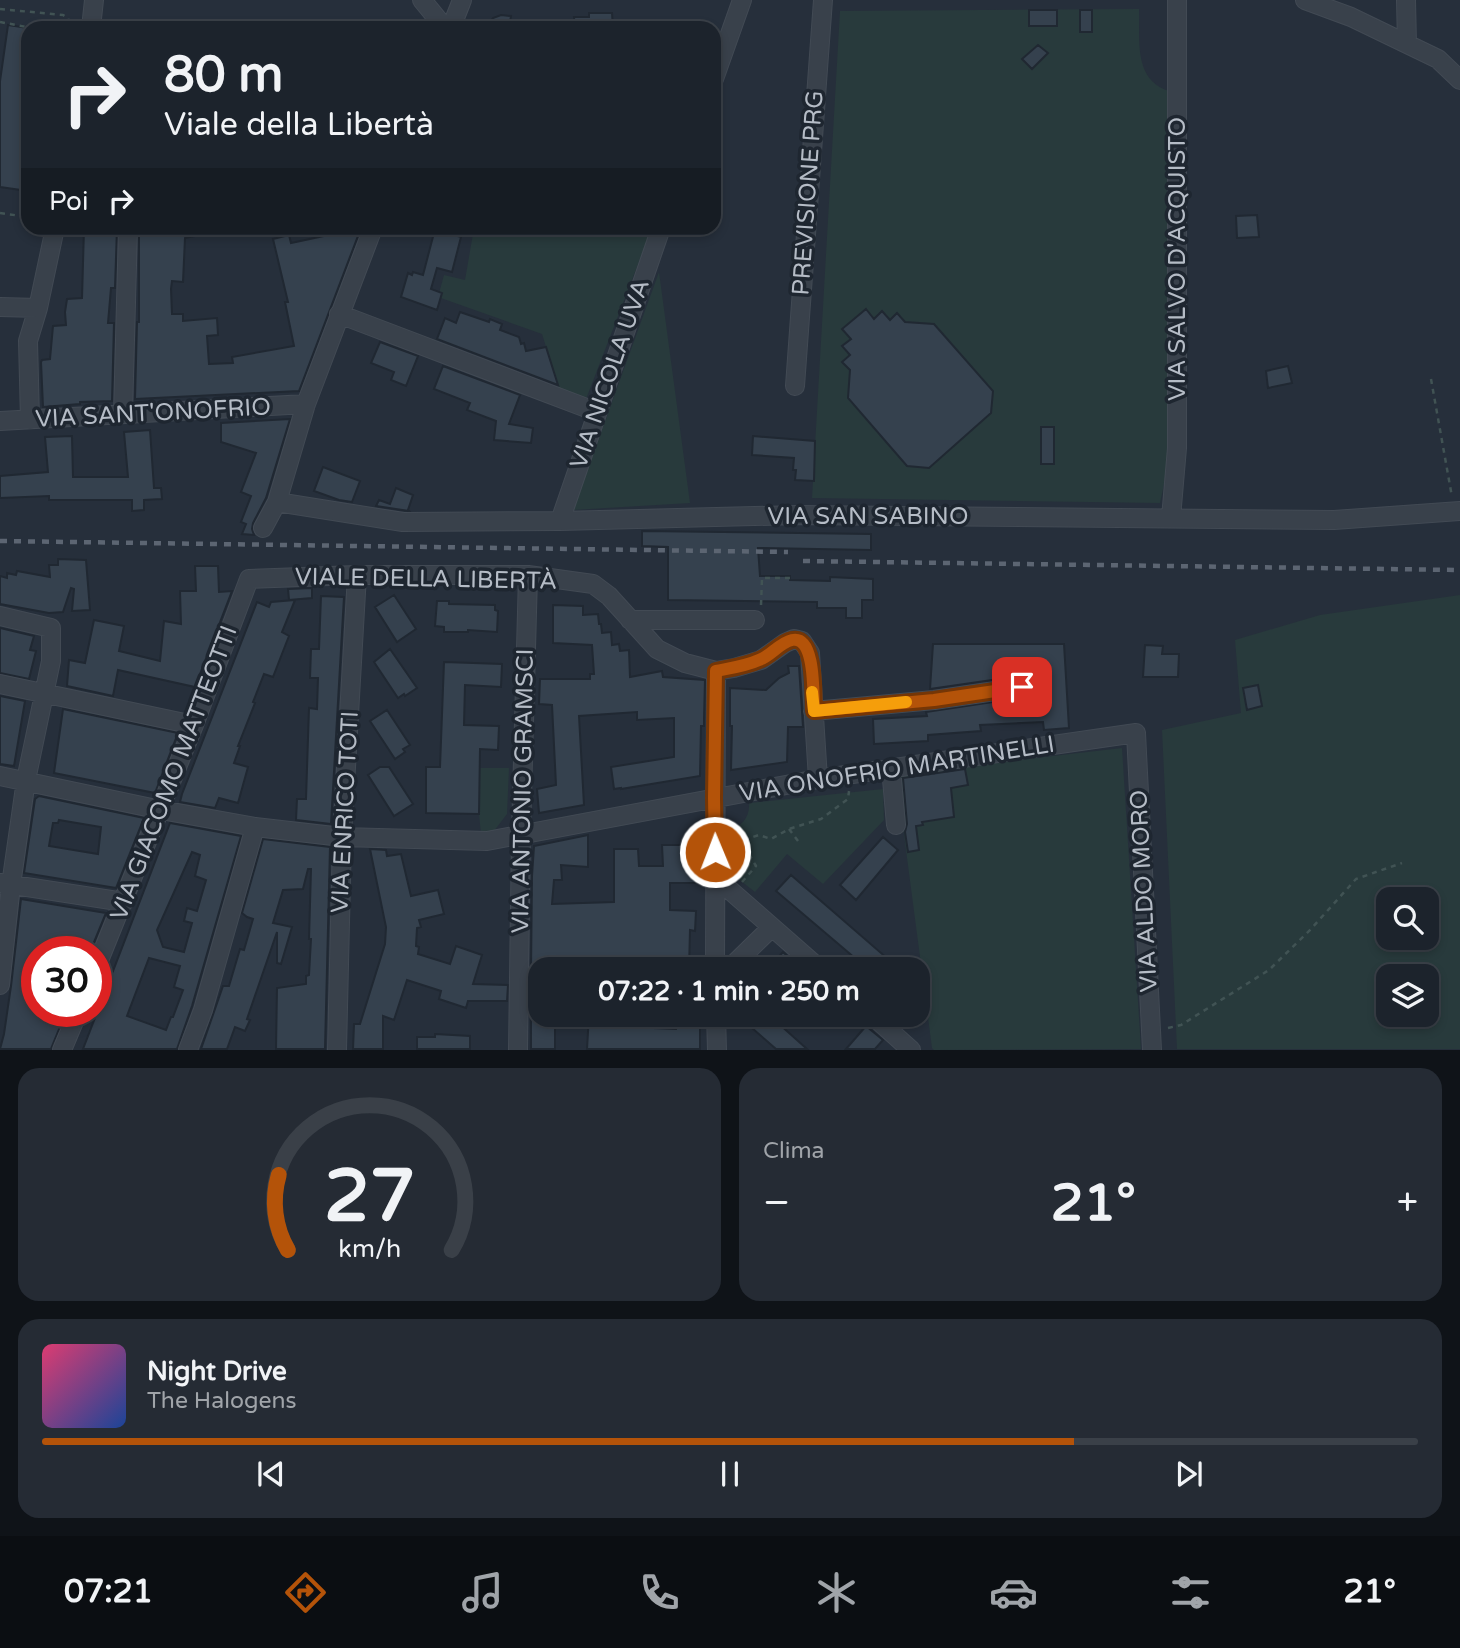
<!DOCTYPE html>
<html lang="it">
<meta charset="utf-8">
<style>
:root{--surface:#1c232c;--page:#252b34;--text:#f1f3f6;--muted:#a0a4a9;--line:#3a4048;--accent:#b45309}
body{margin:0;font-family:"Varela Round",sans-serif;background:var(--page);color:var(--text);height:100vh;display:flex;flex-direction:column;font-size:26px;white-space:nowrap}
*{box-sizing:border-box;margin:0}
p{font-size:23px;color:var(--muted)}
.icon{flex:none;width:38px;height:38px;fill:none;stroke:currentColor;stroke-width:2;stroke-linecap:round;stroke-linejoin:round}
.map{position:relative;height:1050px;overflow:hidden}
.details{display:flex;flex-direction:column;gap:18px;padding:18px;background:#0f1318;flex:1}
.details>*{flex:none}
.guide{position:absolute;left:21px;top:21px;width:700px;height:214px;border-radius:21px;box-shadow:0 4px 10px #0003,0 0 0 2px var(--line);background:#1c232c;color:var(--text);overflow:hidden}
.fabs{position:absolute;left:1376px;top:887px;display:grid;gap:14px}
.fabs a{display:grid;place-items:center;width:63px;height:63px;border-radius:14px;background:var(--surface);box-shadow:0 4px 10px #0003,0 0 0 2px var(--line);font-size:35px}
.speed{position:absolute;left:21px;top:936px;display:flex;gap:14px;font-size:35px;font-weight:700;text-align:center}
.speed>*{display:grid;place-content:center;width:91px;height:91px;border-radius:50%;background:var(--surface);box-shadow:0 4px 10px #0003,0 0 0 2px var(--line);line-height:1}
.speed .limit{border:10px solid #d22;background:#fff;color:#111}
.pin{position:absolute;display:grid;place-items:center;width:60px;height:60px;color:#fff;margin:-30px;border-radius:14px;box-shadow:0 4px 10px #0006}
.me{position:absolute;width:77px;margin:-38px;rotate:359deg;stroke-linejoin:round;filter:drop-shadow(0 0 5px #0008)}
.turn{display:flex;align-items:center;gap:24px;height:147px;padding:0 28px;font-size:32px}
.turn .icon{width:91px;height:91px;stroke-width:2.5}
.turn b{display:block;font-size:49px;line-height:60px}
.then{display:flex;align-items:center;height:66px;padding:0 28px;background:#0003;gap:14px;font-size:26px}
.big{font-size:52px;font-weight:700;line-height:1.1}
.details .card{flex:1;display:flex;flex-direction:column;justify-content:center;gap:10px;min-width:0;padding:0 24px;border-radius:21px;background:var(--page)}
.details .dial{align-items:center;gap:0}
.dial svg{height:182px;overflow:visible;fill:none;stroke:var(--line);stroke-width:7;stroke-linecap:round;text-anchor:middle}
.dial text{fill:var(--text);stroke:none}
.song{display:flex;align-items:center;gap:21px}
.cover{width:84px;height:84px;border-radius:10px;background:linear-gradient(135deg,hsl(340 70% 55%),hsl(220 70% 35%))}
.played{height:7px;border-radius:4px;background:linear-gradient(90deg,var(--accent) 75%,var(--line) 75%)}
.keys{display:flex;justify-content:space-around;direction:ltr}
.heat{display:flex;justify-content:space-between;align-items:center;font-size:38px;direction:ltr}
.details .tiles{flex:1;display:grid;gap:18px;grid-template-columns:1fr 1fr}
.card:last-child{grid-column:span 2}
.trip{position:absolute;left:528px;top:957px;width:402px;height:70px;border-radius:21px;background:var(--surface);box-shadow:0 4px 10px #0003,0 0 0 2px var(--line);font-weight:700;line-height:70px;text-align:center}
.dock{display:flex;height:112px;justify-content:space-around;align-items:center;background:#0b0e12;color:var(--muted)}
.dock .icon{width:49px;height:49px}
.dock .on{color:var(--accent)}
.dock b{font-size:32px;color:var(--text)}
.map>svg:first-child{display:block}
</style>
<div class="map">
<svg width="1460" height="1050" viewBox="0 0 1460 1050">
<rect width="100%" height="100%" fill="#262f3b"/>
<path fill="#283a3c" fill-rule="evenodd" d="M1139 9C1140 39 1133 80 1169 91L1171 288 1166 291 1171 301 1167 470 1160 503 812 498 840 11Z
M474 228H652L586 399 559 388 542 334 438 297 444 275 465 280Z
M659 272 690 503 573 510Z
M1460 595V1049H1177L1162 730 1241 713 1235 640 1320 615ZM1388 900H1426V938H1388ZM1388 976H1426V1015H1388Z
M1122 748 1141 1049 934 1050 932 1048 896 774Z
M480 768H509L507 814 494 831 481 834 479 814Z
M883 789 884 820 823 884 787 854 755 892 732 874 729 831C742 825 750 818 749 803Z"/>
<path fill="#35414e" stroke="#202832" stroke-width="2" fill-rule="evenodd" d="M1029 10H1057V26H1029Z
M1080 10H1092V32H1080Z
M589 13H612L613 28H575L574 17H589Z
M501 15 511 16 509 28H485L493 18Z
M8 25 28 28V191L0 187V81Z
M1038 45 1048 53 1032 69 1022 59Z
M1257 215 1259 237 1237 238 1236 216Z
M84 228H117L115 288H111L108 323H114L112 401 80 402V404L43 407 41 362 42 360 50 359 53 326 66 325 65 312 67 299 82 298Z
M139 228H210V233L185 238 183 282 172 281 171 289 172 314H183V321L217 318 218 335 207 336 209 364 233 363 232 357 294 346 285 302H288L273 239 289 235 291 243 361 228 299 391 135 399 137 322H139Z
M435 229 461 237 452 272 437 268 431 289 442 293 437 310 401 297 408 273 412 275 413 272 423 275Z
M866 309 874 319 882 311 890 320 897 313 905 322 934 324 993 391 991 413 929 468 907 466 848 398 850 370 842 362 850 355 842 346 851 339 842 329Z
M460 312 489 322 490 319 502 324 500 330 519 337 521 344 524 343 526 351 546 347 558 385 437 339 445 318 456 323Z
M380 342 418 356 406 386 391 380 394 372 371 363Z
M443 366 520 395 509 424 533 428 531 443 494 440 496 421 467 410 470 403 434 389Z
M1288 366 1292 383 1268 388 1266 371Z
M290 419 266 498 253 523 252 529 254 535 242 534 246 524 241 522 251 496 241 492 256 453 221 442V423Z
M1041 427H1054V464H1041Z
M150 430 154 488H161L162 499 144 500V510L132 511V500H49V496L0 498V476L48 472 45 437 72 436 73 477H128L124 432Z
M753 436 815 441 814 481 795 480 796 470H793L794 458 752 455Z
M323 467 360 481 352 502 339 500 314 491Z
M396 488 413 495 408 510 409 511 376 506 379 500 390 504Z
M642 531 871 534V550L758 548 760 576H790V580L830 581V577L873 579V600H862V618H846V608H817V602L668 600V547L642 546Z
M58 559 86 560 90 610 72 611 74 589 71 588 63 612 49 613 0 604V576L7 578V573L16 575 17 571 50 577 49 565H58Z
M195 566H218L219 592 232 591 195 687 118 670 113 696 67 686 69 660 85 663 94 620 124 626 119 651 160 661 164 621 181 624 180 591H196Z
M312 588V598L289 600 288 589Z
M394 595 416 629 397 642 375 607Z
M321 596 344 597 331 824 296 820 297 799H306L309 708 317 709 318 678H310L311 649H319Z
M295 600 282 632 289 636 287 641 273 677 264 674 253 702 255 703 238 746H240L234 763 248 767 238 803 219 798 215 808 180 802 182 794 257 602 269 607 271 602Z
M437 601H449V604L495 605V610L498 611 497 632 468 630V632H444V627L435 626Z
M553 605 583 606V615L598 614 599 624H601L602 633 611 632 612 645 619 644 620 651 629 650 630 677 662 671 663 677 705 680 704 719V726H701L700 776 621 789V788L614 789 611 767 674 757V718L637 720V712L579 716 584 805 539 813 537 789 556 785 552 705 539 704 540 679H590V674H594L592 645 553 643Z
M0 628 34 636 30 650 36 651 29 679 0 673Z
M933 644H1064L1069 728 1044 730 1043 722 980 725 981 731 928 735V741L874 744 873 719 927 716 926 712 1026 697H1041L1038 666H998L999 679 930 689Z
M1145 645 1163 646 1162 654H1179L1178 677H1143Z
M390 649 417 688 405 696 404 694 398 698 374 662Z
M444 662 502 664 501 687 465 685 464 725 499 726 498 750 480 749 479 814 426 813V767H440Z
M788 666H799L803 727H788L787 762 731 770 732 726H730V688L766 690 779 678 789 673Z
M1258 685 1262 706 1247 710 1243 688Z
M0 696 25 701 14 766 0 764Z
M63 709 178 733 155 793 54 773Z
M387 710 410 745 403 749 405 752 395 759 370 721Z
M380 767H389L413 804 394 816 368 775Z
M965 769 968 785 951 788 954 817 922 822 923 825 916 826 919 850 908 852 905 832 907 824 903 778Z
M39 796 144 818 116 888 24 873 35 799ZM59 820 101 827 98 854 49 846 53 823H58Z
M170 823 241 836 192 1006 177 1049H83ZM192 852 200 855 195 876 206 880 197 911 187 908 184 921 192 923 184 952 163 947 157 930ZM149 958 180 966 174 987 183 990 173 1017H171L166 1030 127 1016Z
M588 835V867L561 865 562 880H554L552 904 614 902V849H638L639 866H663L662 845H699L698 883H670V910L696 911 695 931 690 930 689 970H531L532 876 534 846Z
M883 837 898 850 856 900 840 885Z
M263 839 330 847 325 1049H276L277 988 306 984V976L309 975 311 939H309L311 869H308L303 889 283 890 273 923 292 927 281 964 277 963V932L247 1019 250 1020 245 1031 235 1027 227 1049H201L223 986H229L240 949 244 950 253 919 247 917 242 913Z
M370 849 386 850 387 856 401 854 411 896 438 890 444 914 419 920 421 927 417 928 416 946 419 947 418 954 450 964 456 946 482 955 473 984 508 985 507 1001H468L466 1008 439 999 441 991 407 980 394 1020 383 1016V1049H353L354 1024H360L385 944 386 927Z
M791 875 888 959 879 970H869L776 891Z
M21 899 106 913 90 952H37V1012H66L51 1049H0L4 1034 11 986Z
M783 952 802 970H767Z
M531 1015H555V1049H531Z
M589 1015H654V1028L676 1029 677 1015H700V1049H587Z
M750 1015H769L807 1049H776L744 1021Z
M866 1026 883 1040 875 1049H846Z
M435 1034 470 1036V1049H417V1037H435Z"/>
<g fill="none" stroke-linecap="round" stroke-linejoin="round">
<g stroke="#424a54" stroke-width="20">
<path id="minor" d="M422 0 445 28
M1305 0 1351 17 1438 59 1460 80
M1406 0 1407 44
M91 28 94 0
M451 28 462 0
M714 79 742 0
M0 307 38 308
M339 314 597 412
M795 386 823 0
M123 414 128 228
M30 420 28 341 38 308 55 228
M0 421 306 404
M277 502 403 522 560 521 798 515 1334 520 1460 511
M1171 518 1177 448V0
M560 521 661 228
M263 528 277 502 306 404 373 228
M0 616 51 628V661L26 780 11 885 0 985
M630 620H755
M0 684 194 725
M813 711 934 700 1022 687
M891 768 896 825
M0 776 161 810 255 827 342 837 487 841 818 779 1136 733 1152 1050
M716 878 821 970
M0 883 124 902
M96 968 194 725 249 579 357 575H528L593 584 609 596 657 649 685 663 716 671 734 668 761 660 785 643 794 639 802 641 810 653 818 779
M715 970C716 870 715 770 716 671
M728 970 772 927
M716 1015 717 1050
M872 1015 911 1050
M62 1050 78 1012
M188 1050 203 1010 255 827
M337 1050 342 837 357 575
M518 1050 521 834 528 575"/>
</g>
<path stroke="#415354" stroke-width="2.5" stroke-dasharray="5 5" stroke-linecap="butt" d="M0 9 63 15 68 18 70 28
M0 22 32 28
M0 213 28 217
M1431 379 1452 497
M761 605 762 578H795
M789 829 798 841
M742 882 756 866 747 851 744 840 759 835 771 839 789 829 821 819 848 799 849 791
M1168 1028 1181 1025 1269 970 1311 929 1356 879 1402 863"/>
<use href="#minor" stroke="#39414b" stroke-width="18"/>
<path stroke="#5c6572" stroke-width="4.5" stroke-dasharray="7 7" stroke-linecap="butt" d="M0 541 788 552
M803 561 1460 570"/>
</g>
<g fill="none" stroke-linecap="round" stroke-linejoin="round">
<g stroke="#753606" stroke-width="18">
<path id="route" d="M715 852 714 798 716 671C731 668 746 666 759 660 771 656 779 643 792 640 816 635 813 695 814 711L934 700 1022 687"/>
</g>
<use href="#route" stroke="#b45309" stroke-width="12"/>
<path stroke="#f59e0b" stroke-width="12" d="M812 692 814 711 906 702"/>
</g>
<g text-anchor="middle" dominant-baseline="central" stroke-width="7" stroke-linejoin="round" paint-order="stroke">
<g font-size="24" fill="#b5bcc6" stroke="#1e2630">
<text transform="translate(808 193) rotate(-86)">PREVISIONE PRG</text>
<text transform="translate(1177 259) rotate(-90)">VIA SALVO D'ACQUISTO</text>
<text transform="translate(610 374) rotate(-71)">VIA NICOLA UVA</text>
<text transform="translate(153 413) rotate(-3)">VIA SANT'ONOFRIO</text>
<text x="868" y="516">VIA SAN SABINO</text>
<text transform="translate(426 579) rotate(1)">VIALE DELLA LIBERTÀ</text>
<text transform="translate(897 769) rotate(-9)">VIA ONOFRIO MARTINELLI</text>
<text transform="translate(174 773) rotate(-69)">VIA GIACOMO MATTEOTTI</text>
<text transform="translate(523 791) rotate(-89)">VIA ANTONIO GRAMSCI</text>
<text transform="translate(345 812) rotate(-87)">VIA ENRICO TOTI</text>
<text transform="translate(1144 891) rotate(-93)">VIA ALDO MORO</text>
</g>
</g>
</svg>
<div class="fabs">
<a><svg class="icon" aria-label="search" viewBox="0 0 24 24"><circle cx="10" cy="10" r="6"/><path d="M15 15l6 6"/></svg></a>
<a><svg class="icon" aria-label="layers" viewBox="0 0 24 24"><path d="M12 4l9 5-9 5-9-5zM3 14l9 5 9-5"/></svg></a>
</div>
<div class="speed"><div class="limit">30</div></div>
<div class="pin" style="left:1022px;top:687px;background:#d93025"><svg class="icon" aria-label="arrive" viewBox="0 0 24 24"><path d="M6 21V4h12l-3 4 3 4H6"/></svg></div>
<svg class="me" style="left:715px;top:852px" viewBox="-20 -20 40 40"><circle r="17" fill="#b45309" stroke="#fff" stroke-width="3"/><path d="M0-11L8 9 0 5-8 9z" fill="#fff"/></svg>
<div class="trip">07:22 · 1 min · 250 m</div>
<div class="guide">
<div class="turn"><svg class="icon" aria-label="right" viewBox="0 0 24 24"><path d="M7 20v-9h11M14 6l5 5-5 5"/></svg><div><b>80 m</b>Viale della Libertà</div></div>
<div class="then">Poi<svg class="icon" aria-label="right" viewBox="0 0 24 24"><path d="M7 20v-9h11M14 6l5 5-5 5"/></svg></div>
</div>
</div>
<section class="details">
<div class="tiles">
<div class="card dial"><svg viewBox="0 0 100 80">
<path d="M14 69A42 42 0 1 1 86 69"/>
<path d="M14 69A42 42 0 0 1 10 36" stroke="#b45309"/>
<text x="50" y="56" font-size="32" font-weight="700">27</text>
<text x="50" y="72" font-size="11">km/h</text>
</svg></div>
<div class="card"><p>Clima</p>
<div class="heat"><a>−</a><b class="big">21°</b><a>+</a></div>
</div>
<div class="card">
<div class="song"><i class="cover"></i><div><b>Night Drive</b><p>The Halogens</p></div></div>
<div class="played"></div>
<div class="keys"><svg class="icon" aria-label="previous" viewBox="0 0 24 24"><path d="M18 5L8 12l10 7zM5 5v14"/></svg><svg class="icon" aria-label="pause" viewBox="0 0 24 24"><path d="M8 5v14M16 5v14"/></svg><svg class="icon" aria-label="next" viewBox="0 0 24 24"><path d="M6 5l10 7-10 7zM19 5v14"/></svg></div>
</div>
</div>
</section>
<nav class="dock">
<b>07:21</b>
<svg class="icon on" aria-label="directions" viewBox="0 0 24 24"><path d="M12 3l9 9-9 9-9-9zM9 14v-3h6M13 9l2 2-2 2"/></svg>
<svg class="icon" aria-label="music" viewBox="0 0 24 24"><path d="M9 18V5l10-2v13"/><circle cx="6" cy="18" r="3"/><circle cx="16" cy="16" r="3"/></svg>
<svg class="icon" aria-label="phone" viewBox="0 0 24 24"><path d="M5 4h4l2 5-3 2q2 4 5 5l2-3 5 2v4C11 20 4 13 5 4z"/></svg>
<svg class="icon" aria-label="climate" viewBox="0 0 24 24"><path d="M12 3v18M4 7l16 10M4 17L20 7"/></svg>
<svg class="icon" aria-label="car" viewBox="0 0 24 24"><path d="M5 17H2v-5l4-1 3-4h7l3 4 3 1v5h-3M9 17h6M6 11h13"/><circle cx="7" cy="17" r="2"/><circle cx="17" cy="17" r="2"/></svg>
<svg class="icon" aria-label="filters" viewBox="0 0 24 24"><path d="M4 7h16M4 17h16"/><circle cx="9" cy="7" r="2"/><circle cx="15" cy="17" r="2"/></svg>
<b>21°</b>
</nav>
